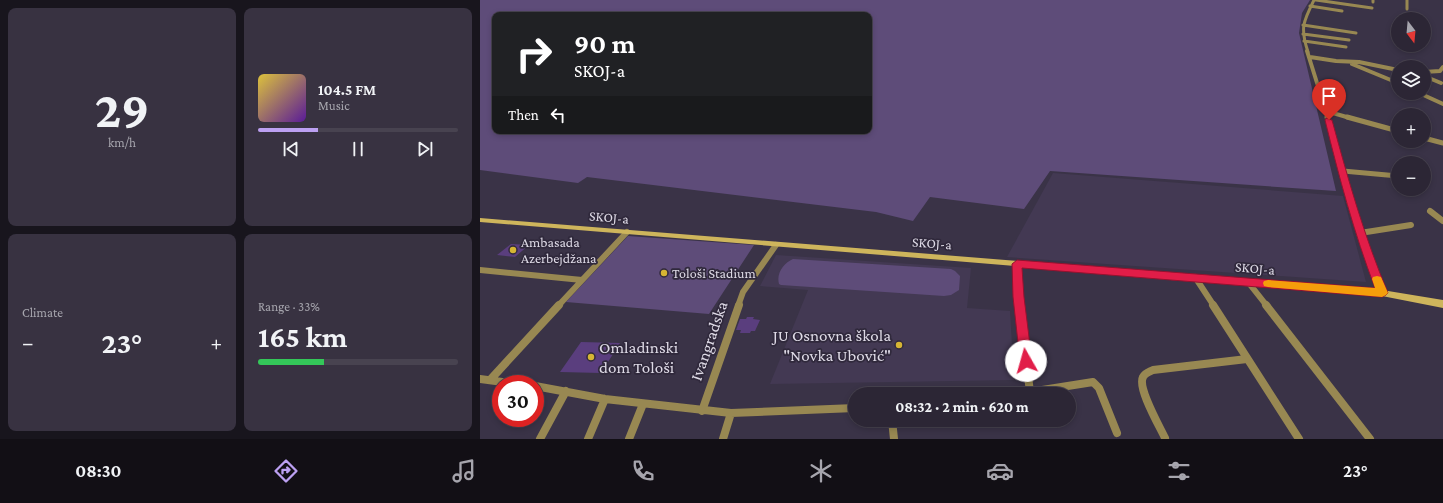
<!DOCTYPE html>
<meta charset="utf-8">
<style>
:root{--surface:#2c2635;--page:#383241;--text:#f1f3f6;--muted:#a6a5ad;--line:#484350;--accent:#bca0f2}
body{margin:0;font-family:"Crimson Pro",serif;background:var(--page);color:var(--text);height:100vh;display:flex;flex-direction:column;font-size:15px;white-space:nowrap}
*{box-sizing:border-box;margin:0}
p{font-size:13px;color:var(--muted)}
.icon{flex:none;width:22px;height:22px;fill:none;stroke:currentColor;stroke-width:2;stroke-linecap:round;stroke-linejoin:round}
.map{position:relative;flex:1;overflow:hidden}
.side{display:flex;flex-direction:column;gap:8px;padding:8px;background:#18151d;width:480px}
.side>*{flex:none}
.top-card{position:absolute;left:12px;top:12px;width:380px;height:122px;border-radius:8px;box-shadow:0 2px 6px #0003,0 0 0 1px var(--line);background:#202124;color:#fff;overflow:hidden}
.needle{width:26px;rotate:164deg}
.controls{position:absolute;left:911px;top:12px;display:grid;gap:8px}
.controls a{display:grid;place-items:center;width:40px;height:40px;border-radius:50%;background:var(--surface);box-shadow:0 2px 6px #0003,0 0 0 1px var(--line);font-size:20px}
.speed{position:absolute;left:12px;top:375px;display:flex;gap:8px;font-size:20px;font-weight:700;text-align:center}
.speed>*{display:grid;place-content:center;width:52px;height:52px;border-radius:50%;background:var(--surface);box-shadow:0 2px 6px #0003,0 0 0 1px var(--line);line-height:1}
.speed .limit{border:6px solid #d22;background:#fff;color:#111}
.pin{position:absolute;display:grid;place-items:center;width:34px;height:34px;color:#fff;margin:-41px -17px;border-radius:50% 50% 50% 0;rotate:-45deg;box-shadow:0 0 4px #0007}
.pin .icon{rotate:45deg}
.me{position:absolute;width:44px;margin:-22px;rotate:353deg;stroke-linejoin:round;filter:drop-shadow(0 0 3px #0008)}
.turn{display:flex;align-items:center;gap:14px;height:84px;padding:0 16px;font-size:18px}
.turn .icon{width:52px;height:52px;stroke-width:2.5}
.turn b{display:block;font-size:28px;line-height:34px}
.then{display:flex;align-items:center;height:38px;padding:0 16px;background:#0003;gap:8px;font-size:15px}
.big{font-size:30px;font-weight:700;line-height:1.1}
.side .widget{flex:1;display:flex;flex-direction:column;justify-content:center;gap:6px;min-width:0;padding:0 14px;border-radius:8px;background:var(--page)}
.side .dial{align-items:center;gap:0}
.dial b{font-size:52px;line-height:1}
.song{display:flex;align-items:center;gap:12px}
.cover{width:48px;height:48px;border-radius:6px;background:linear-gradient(135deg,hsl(50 70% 55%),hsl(270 70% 35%))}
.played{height:4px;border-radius:2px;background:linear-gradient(90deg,var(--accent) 30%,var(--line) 30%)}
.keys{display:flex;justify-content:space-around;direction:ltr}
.heat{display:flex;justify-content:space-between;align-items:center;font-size:22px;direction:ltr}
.charge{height:6px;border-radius:3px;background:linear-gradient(90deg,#34c759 33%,var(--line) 0)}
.side .tiles{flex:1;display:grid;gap:8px;grid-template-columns:repeat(2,1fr)}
.trip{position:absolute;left:368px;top:387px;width:228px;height:40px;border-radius:20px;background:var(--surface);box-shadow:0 2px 6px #0003,0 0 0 1px var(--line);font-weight:700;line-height:40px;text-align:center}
.tab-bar{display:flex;height:64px;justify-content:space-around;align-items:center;background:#120f15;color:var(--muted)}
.tab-bar .icon{width:28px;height:28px}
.tab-bar .selected{color:var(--accent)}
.tab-bar b{font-size:18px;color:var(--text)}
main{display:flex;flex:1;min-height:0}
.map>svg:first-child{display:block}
</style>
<main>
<section class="side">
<div class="tiles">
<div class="widget dial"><b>29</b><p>km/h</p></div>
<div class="widget">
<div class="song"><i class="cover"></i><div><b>104.5 FM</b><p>Music</p></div></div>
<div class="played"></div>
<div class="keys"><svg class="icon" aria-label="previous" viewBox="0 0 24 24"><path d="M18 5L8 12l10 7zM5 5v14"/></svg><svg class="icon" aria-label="pause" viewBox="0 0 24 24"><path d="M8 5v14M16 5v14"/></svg><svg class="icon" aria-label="next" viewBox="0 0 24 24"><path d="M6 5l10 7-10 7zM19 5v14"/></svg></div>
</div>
<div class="widget"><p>Climate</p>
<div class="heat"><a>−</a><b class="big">23°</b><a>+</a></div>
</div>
<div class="widget"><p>Range · 33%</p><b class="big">165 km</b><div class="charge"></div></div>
</div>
</section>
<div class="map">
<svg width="963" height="439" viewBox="0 0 963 439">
<rect width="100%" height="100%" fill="#3a3347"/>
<path fill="#433953" d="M573 173 863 196 886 282 527 257Z
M296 255 491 268 487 308 530 311 534 380 290 384 328 290 280 286Z"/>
<path fill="#5e4c79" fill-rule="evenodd" d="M0 0H830L822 13 819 33 856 191 570 171 544 209 450 197 433 221 396 212 107 177 98 183 0 170ZM15 15H389V131H15Z
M148 236 274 245 229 314 86 302Z
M313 259 471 269 475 271 480 276 479 290 471 295 464 296 301 285 299 284C296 273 304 263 313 259Z"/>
<path fill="#5a3e7e" d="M31 244 49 245 35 257 17 255Z
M267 317H274L273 319 280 320 275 331H271L270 333H260L261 330H256L260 319H266Z
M101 342 140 343 121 373 80 372Z"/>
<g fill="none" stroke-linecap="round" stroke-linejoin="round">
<path stroke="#988852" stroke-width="3" d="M836 0 892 8
M893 0V2
M927 0V9
M830 6 862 11
M823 25 876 33
M823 34 869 40
M824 41 866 47
M828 52C820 28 823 22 834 0"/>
<path stroke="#988852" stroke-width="4" d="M827 51 848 118
M830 57 856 61 879 62 918 70
M872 64 918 83
M944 72 960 71 963 67
M944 76 961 83
M939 93 963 104
M846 111 870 118"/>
<path stroke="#988852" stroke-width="5" d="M847 117 870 201
M867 117 918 131
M944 138 963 143
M863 171 918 176"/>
<path stroke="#988852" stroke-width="6" d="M869 200 886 253 902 293
M950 211 963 221
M880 233 931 225
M537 264 539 306
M0 270 102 280
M715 277 734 306
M768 282 787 306
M78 306 147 232
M258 306 263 292 296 245"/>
<path stroke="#988852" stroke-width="8" d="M539 305 550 392
M733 305 819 439
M786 305 890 439
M0 379 38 384
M10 380 79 305
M55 386 125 399 251 413 375 408
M537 394 613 382 619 388 637 433
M222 411 259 305
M412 420 414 439
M685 438C680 427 657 388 663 377 665 373 669 372 673 370L767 359
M60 439 86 391
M108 439 125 399
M149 439 163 404
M243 439 251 413"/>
<path fill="#ceb55c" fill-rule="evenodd" d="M0 218 902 290 963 300V308L902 296 0 222Z"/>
</g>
<path fill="#e11d48" stroke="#92132f" d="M846 118 852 120C868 179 884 236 908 293L906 295 902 297 542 268 544 297 552 361 551 364 546 366 542 364 540 361 533 297 532 264 537 260 895 288C874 233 859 177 845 120Z"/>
<path fill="#f59e0b" d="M897 276 901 277 908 293 906 295 902 297 788 287 784 286 783 283 784 281 788 280 895 288 892 279 893 277Z"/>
<g fill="#d6b534" stroke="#30293c" stroke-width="1.5">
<circle cx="33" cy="250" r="4"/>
<circle cx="184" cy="273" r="4"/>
<circle cx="419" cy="345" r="4"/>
<circle cx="111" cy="357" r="4"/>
</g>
<g text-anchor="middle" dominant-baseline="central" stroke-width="3.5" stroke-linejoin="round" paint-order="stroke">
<g font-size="14" fill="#dedae6" stroke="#30293c">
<text transform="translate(129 217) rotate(5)">SKOJ-a</text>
<text transform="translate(452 243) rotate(4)">SKOJ-a</text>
<text transform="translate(775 268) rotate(5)">SKOJ-a</text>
</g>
<g font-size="14" fill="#dedae6" stroke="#30293c" text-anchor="start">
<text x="41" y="242">Ambasada<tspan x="41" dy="16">Azerbejdžana</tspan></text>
<text x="192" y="273">Tološi Stadium</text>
</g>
<g font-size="17" fill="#dedae6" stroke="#30293c" text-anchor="end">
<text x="411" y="335">JU Osnovna škola<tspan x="411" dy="20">"Novka Ubović"</tspan></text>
<text x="119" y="347" text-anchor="start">Omladinski<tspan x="119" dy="20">dom Tološi</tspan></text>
</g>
<g font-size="17" fill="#dedae6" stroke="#30293c">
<text transform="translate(229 341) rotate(-71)">Ivangradska</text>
</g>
</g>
</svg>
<div class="controls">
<a><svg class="needle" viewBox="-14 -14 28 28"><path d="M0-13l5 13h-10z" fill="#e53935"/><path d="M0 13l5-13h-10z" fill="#a6a5ad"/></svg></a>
<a><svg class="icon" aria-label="layers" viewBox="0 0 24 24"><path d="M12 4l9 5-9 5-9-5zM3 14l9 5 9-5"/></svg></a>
<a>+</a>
<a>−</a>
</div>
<div class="speed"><div class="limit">30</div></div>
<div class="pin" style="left:849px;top:120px;background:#d93025"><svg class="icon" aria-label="arrive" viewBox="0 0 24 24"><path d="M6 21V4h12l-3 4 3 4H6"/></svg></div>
<svg class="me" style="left:546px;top:361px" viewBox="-20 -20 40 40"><circle r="19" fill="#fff"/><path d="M0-13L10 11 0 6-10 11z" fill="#e11d48"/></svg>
<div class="trip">08:32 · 2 min · 620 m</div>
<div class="top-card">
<div class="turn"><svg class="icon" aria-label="right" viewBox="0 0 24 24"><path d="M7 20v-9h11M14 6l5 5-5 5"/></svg><div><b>90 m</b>SKOJ-a</div></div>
<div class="then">Then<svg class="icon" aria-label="left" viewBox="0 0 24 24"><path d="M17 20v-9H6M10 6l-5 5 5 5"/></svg></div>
</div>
</div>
</main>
<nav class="tab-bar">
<b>08:30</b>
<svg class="icon selected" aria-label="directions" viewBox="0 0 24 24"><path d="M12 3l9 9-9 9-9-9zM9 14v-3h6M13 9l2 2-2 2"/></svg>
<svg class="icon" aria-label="music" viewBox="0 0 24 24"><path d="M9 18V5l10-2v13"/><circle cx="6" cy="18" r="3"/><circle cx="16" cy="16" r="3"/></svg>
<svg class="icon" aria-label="phone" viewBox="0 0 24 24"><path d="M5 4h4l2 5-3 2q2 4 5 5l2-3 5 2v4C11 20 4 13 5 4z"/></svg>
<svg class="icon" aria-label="climate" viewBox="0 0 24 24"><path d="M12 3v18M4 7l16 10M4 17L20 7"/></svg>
<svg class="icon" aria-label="car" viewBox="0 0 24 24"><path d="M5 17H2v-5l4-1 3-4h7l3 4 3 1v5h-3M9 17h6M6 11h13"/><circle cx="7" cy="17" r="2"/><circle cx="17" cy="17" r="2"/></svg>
<svg class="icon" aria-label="filters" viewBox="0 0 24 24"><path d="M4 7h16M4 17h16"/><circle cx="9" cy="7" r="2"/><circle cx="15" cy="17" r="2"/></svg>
<b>23°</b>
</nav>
